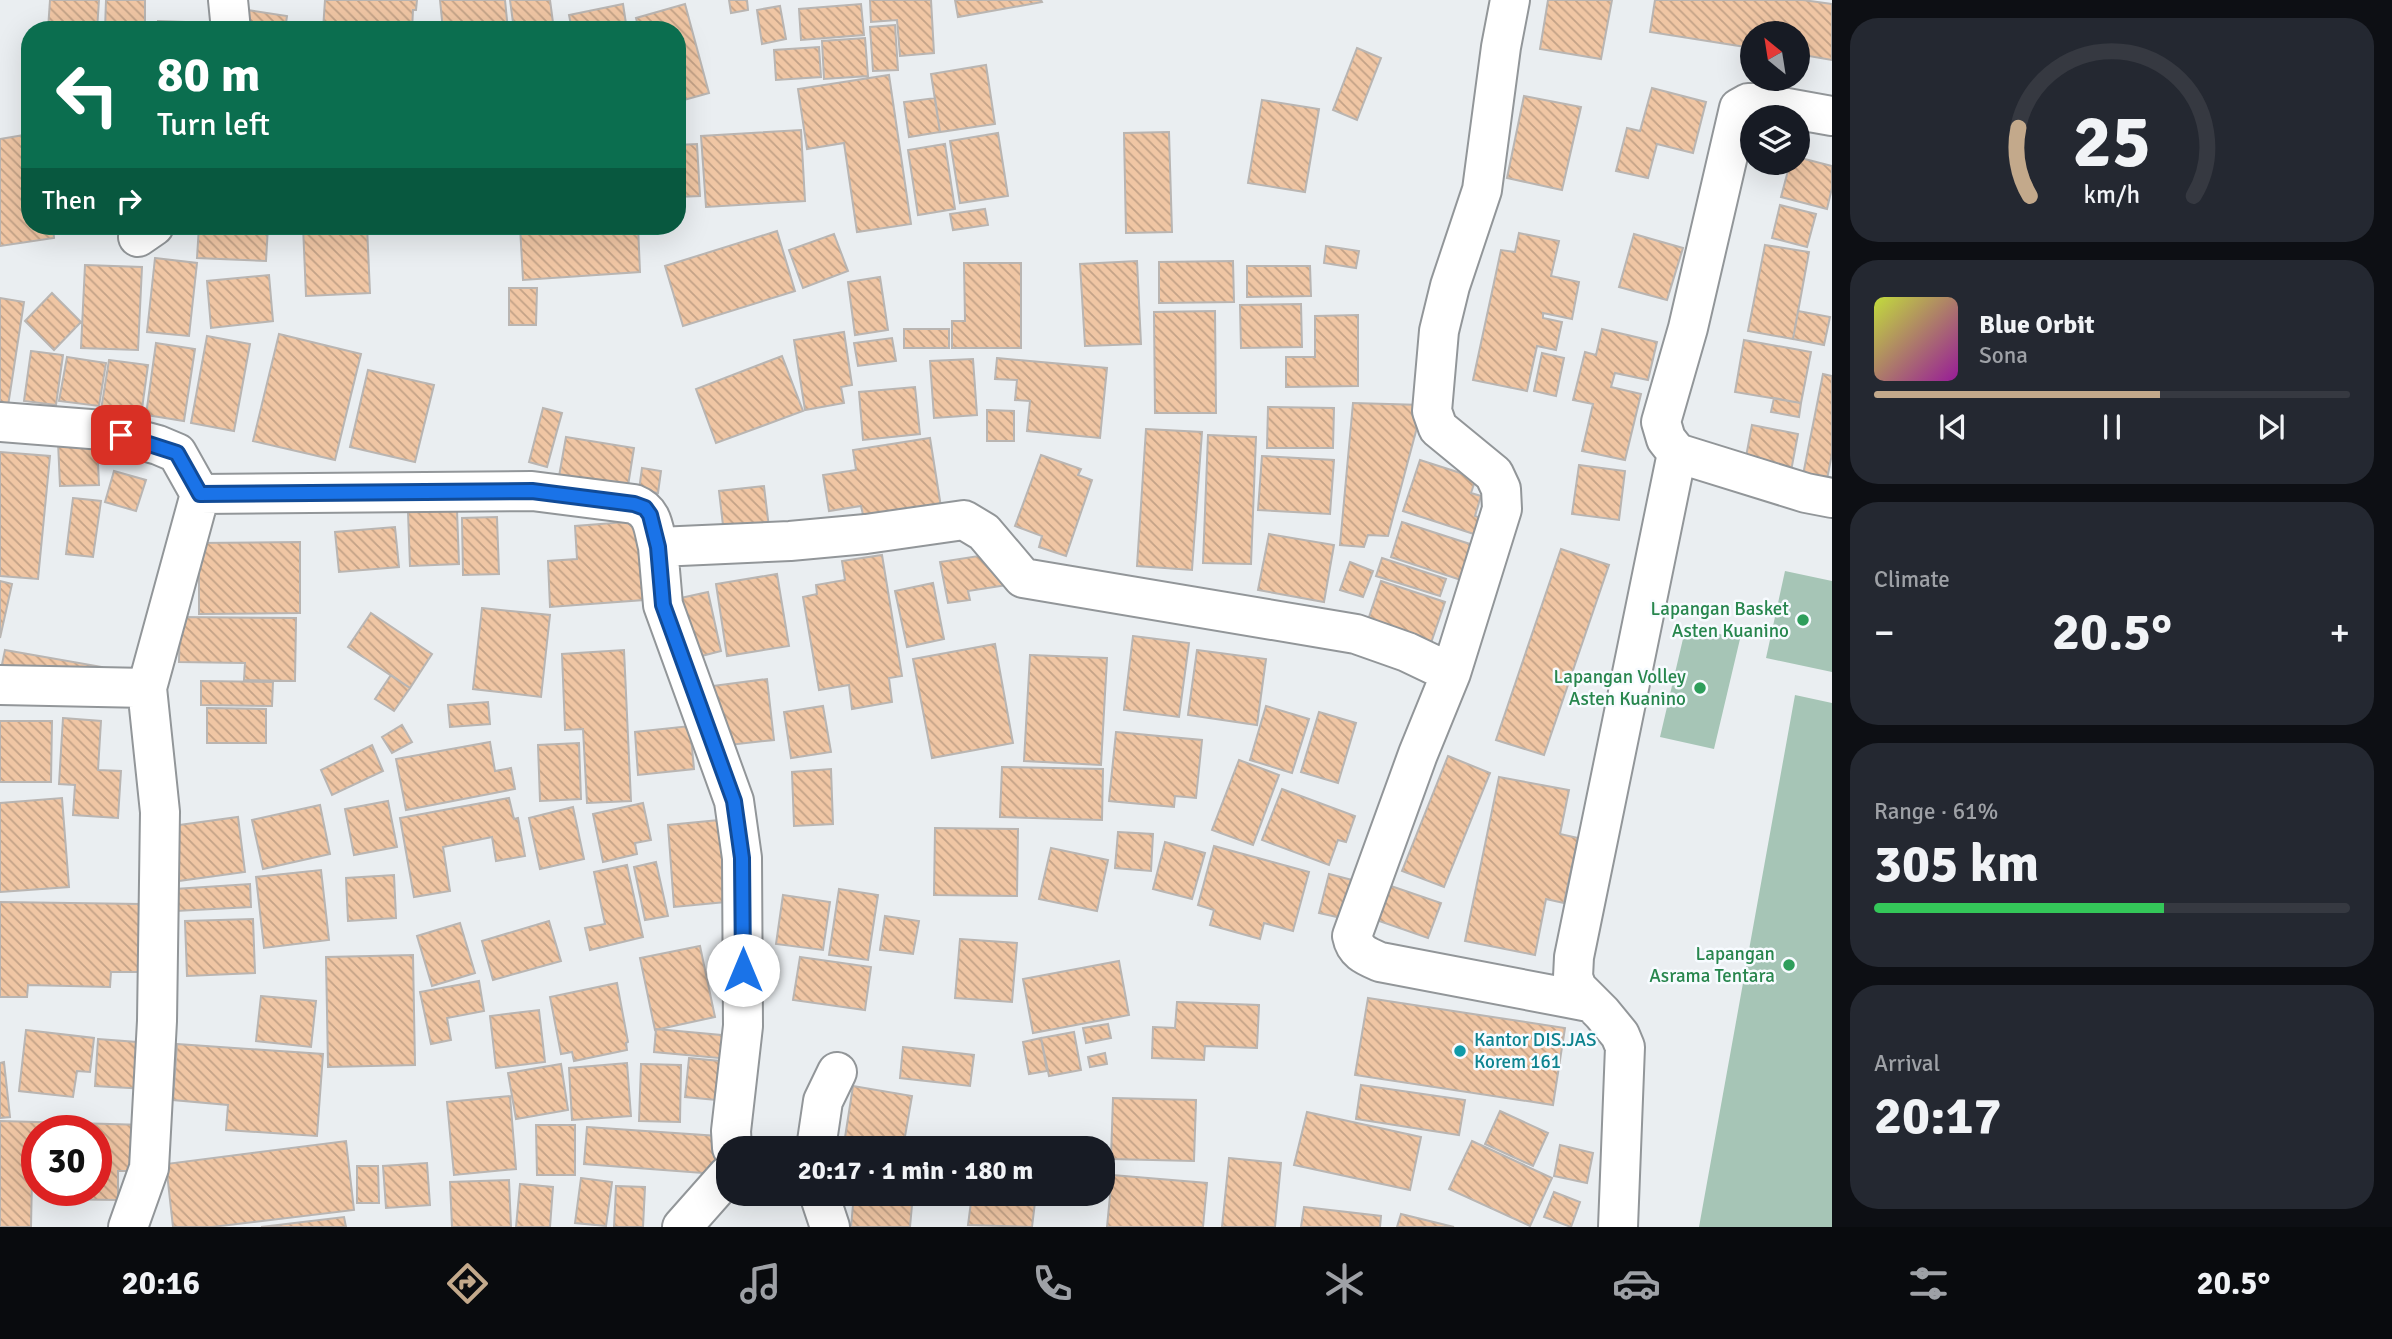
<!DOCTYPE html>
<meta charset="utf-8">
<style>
:root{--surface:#171b24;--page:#242831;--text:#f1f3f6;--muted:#9ea1a6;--line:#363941;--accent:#c3a98b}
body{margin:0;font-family:Signika,sans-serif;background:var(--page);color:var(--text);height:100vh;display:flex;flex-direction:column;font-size:26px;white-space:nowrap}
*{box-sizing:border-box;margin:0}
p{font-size:23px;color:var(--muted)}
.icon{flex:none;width:38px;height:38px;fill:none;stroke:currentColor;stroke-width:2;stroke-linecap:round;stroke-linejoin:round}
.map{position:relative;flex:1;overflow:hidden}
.side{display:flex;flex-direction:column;gap:18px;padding:18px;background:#0d0f14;width:560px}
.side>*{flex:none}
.hud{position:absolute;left:21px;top:21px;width:665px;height:214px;border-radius:28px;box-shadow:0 7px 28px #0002;background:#0b6e4f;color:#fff;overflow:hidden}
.needle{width:46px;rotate:330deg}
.buttons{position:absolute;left:1740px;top:21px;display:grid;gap:14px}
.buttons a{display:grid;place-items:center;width:70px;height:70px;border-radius:50%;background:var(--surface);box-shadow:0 7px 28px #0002;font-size:35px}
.speed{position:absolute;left:21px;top:1115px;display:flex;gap:14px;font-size:35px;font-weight:700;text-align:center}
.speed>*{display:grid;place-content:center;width:91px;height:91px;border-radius:50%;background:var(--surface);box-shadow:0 7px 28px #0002;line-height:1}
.speed .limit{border:10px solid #d22;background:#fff;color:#111}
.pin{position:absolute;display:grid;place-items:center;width:60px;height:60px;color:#fff;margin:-30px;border-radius:14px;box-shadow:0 4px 10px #0006}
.me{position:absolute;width:77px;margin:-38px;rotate:0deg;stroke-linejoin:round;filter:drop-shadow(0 0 5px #0008)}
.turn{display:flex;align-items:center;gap:24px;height:147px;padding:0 21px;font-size:32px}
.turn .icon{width:91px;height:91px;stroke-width:2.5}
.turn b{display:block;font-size:49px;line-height:60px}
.then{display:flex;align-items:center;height:66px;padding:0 21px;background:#0003;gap:14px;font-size:26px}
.big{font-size:52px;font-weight:800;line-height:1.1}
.side .card{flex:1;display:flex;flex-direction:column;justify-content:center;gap:10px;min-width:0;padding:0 24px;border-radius:28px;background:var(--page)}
.side .dial{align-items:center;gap:0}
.dial svg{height:182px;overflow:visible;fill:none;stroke:var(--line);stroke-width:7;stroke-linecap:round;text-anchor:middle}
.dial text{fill:var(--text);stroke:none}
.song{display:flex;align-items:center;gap:21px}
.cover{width:84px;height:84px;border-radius:10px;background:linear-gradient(135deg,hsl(70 70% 55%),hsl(300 70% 35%))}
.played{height:7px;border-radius:4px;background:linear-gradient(90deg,var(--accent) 60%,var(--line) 60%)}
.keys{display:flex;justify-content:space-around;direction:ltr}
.heat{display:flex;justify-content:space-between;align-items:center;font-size:38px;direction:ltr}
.charge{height:10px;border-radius:5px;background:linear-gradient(90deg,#34c759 61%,var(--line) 0)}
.trip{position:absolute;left:716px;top:1136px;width:399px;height:70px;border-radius:28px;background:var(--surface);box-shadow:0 7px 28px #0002;font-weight:800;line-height:70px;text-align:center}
.menu{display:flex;height:112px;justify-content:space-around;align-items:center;background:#090b0e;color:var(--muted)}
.menu .icon{width:49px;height:49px}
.menu .current{color:var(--accent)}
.menu b{font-size:32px;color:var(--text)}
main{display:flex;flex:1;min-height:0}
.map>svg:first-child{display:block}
</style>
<main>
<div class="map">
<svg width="1832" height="1227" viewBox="0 0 1832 1227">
<defs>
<pattern id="building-back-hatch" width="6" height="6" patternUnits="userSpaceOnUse" patternTransform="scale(1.75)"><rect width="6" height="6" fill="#f0c6a4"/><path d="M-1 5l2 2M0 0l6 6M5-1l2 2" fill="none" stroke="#c3a287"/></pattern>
</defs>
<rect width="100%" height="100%" fill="#eaeef1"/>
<path fill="#a6c5b6" d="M1785 571 1832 581V672L1766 658Z
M1686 626 1740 639 1714 749 1660 737Z
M1795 695 1832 703V1227H1699Z"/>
<path fill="url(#building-back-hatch)" stroke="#b9b5b2" stroke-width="2" d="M50 0H99L97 30H48Z
M106 0H145V30H105Z
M325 0H417L416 10H413L412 30H323Z
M440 0H505L508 30H443Z
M510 0H550L554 30H514Z
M729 0H747L748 10 731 13Z
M870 0H931L934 53 900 56 897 20 871 22Z
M955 0H1041L1042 2 958 17Z
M1548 0H1612L1601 59 1540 49Z
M1655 0H1803L1832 4V60L1797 54V33H1752V48L1650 32Z
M623 4 627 30H572L569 15Z
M685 4 709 93 677 102V30H639L636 18Z
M861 4 864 35 801 40 799 9Z
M780 6 786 39 762 44 757 10Z
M241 9 287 16 285 30H238Z
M158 21 212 23V30H158Z
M895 25 898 70 873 71 870 27Z
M865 38 868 76 824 79 822 41Z
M819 47 821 77 776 80 774 50Z
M1357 48 1381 58 1357 120 1333 110Z
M986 65 995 124 940 132 931 74Z
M889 75 911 224 857 232 844 143 807 149 798 89Z
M1652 88 1706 102 1693 153 1657 144 1648 178 1616 171 1627 128 1640 131Z
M1524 96 1581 107 1562 190 1507 178Z
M935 98 940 132 909 137 904 102Z
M1262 100 1319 109 1305 192 1248 183Z
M801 130 805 201 706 207 701 136Z
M1169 132 1172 232 1126 233 1124 133Z
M998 133 1008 196 960 203 950 141Z
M30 134V226H53L54 238 0 246V139Z
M697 144 700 196 677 197V145Z
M945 144 955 209 918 215 908 150Z
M1797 157 1832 166V188L1827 209 1781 197 1790 163H1797Z
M1780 205 1816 214 1807 247 1772 238Z
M985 209 988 225 953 230 950 214Z
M199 226H268L266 261 197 258Z
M303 226H367L370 293 306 296Z
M520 226H638L640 272 523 280Z
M777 231 795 291 683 326 665 266Z
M1519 233 1559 241 1551 276 1579 282 1572 319 1543 313V318L1562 322 1556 350 1537 346 1527 391 1473 380 1501 250 1515 252Z
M834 234 848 271 803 288 789 250Z
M1634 234 1683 248 1667 300 1619 287Z
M1765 245 1809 252 1793 339 1748 331Z
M1326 246 1359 251 1356 268 1324 263Z
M155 258 197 263 189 336 147 332Z
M1137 261 1141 344 1085 346 1080 264Z
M1233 261 1234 302 1159 303V262Z
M964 263H1021V348H952V321H965Z
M85 265 142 267 138 350 81 348Z
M1247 266H1310L1311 296 1247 297Z
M269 275 273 321 211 328 207 281Z
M880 277 888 330 855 335 848 282Z
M509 288H537L536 325H509Z
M52 293 81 322 54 350 25 321Z
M0 298 24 302 8 406 0 405Z
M1301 304 1302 347 1241 348 1240 305Z
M1215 311 1216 413H1155L1154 312Z
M1798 311 1830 317 1824 345 1793 339Z
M1358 315V386L1286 387V357H1315V316Z
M904 329H949V348H904Z
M1602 329 1657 342 1648 380 1615 373 1611 387 1641 394 1625 460 1582 451 1593 404 1573 400 1585 352 1596 355Z
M844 332 852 385 841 387 844 403 805 410 794 340Z
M279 334 361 354 335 460 253 441Z
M207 336 250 344 234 431 191 423Z
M892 338 896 361 858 366 854 343Z
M1744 340 1811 352 1801 403 1735 392Z
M156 343 195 349 184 421 146 415Z
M31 351 63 355 56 405 24 401Z
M1542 353 1564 358 1556 396 1534 391Z
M782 356 803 411 716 443 696 389Z
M67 357 106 363 99 406 59 401Z
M997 358 1107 368 1100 438 1027 431 1030 401 1015 400 1017 380 995 379Z
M973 359 977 415 934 418 930 361Z
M109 360 148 365 141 416 101 410Z
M368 370 434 385 415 462 350 447Z
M1823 374 1832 376V454L1827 479 1803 475Z
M915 387 920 434 863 440 859 392Z
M1774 398 1801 403 1799 417 1771 412Z
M1353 403 1423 405 1388 536 1368 535 1364 547 1340 545Z
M1268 407 1334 408 1333 448H1267Z
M543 408 562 413 547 467 529 462Z
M987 410 1014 411V441H987Z
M1752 425 1798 434 1791 471 1745 462Z
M1146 429 1202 432 1192 570 1137 566Z
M1208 435 1256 437 1251 564 1203 563Z
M566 437 634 448 627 492 558 482Z
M930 438 941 507 864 519 861 506 829 511 823 475 856 470 853 450Z
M97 441 99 485 60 486 58 442Z
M0 452 50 456 38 579 0 576Z
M1041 455 1081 469 1078 475 1092 480 1066 556 1039 547 1042 536 1015 526Z
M1262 456 1334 460 1330 514 1258 510Z
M1420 460 1476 478 1471 493 1481 496 1475 516 1489 521 1483 537 1403 511Z
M1579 465 1625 471 1619 520 1572 514Z
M642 468 661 471 658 493 639 490Z
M114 471 146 480 136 511 105 502Z
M764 486 769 528 724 534 719 491Z
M73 498 101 501 93 557 66 554Z
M457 510 459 564 410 566 408 512Z
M497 517 499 574 463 575 462 518Z
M639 521 644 600 550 607 548 561 577 559 575 526Z
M1402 522 1476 546 1464 581 1391 557Z
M395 527 399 567 339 572 335 532Z
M1269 534 1334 545 1324 602 1258 590Z
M300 542V613L199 614V543Z
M1561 549 1609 565 1544 755 1496 740Z
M882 555 902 676 889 678 892 702 852 709 849 685 819 690 803 597 817 594 816 585 845 580 842 561Z
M985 555 1007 585 968 591 970 600 948 603 940 562Z
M1382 558 1446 579 1440 596 1376 576Z
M1350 562 1373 571 1363 597 1340 590Z
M777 574 789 646 727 656 716 584Z
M0 581 12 584 0 638Z
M1381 581 1445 602 1431 643 1367 623Z
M933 583 944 639 907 647 895 591Z
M708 592 721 651 690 659 676 599Z
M482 608 550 615 541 697 473 689Z
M371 613 432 654 410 688 348 647Z
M180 617 296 618 295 681 244 680 245 663 179 662Z
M1133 636 1189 643 1179 717 1124 710Z
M995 644 1013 743 932 758 913 659Z
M5 650 102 667 98 686 1 669Z
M624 650 631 801 587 803 583 729 565 730 562 654Z
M1197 650 1266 659 1257 725 1188 715Z
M1030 655 1107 658 1101 765 1024 761Z
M391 675 410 688 394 711 375 699Z
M767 679 774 740 720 746 712 686Z
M201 681 273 682 272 706 201 705Z
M488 702 490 724 450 727 448 705Z
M823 706 831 752 791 758 784 712Z
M1266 706 1309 719 1292 773 1250 760Z
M207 708 266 709V743H207Z
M1319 712 1356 723 1338 783 1301 772Z
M63 718 101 721 98 770 121 771 118 818 73 815 75 785 59 784Z
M0 721H52L51 782H0Z
M402 725 412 742 392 753 382 737Z
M690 726 694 769 638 775 635 732Z
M1116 732 1202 740 1196 798 1175 796 1174 807 1109 801Z
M490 742 495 771 511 768 515 789 406 810 396 759Z
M579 743 581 799 540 801 538 745Z
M372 745 383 771 332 795 321 770Z
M1448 756 1490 773 1444 887 1402 871Z
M1239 760 1279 775 1253 845 1212 830Z
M1002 767 1103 769 1102 820 1000 817Z
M831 769 833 824 794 826 792 772Z
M1499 777 1569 790 1560 834 1578 838 1564 903 1546 899 1535 955 1465 941Z
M1282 789 1355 816 1346 842 1338 840 1329 865 1262 840Z
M62 798 69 887 0 892V803Z
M509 798 514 819 518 818 525 856 496 861 492 837 443 847 450 891 414 897 400 818Z
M388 801 397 847 354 855 345 809Z
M643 803 651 840 635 843 637 854 603 862 593 814Z
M320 805 330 854 263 869 252 820Z
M573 807 584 859 540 869 529 818Z
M238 817 245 872 171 882 164 827Z
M729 819 736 901 674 907 668 825Z
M935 828 1018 829 1017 896 934 895Z
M1118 832 1153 834 1151 871 1115 868Z
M1165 842 1205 853 1192 899 1153 889Z
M1214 846 1309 872 1293 931 1264 923 1260 939 1210 925 1214 910 1198 905Z
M1051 848 1108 860 1097 911 1039 899Z
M656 862 668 916 645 920 634 867Z
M627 865 643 937 590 950 585 928 605 924 594 872Z
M321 870 329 940 264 948 256 877Z
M1329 874 1356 881 1346 919 1319 913Z
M394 875 396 918 348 921 346 878Z
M250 884 251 907 176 911 175 889Z
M1388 885 1441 903 1428 938 1376 920Z
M839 889 878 895 868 960 829 955Z
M783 895 830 902 823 950 776 944Z
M0 902 141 904 140 972H111L110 987 28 985 27 997H0Z
M885 916 919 921 913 954 880 950Z
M253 919 255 973 187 976 185 921Z
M549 921 561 961 493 980 482 941Z
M460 923 475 973 432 986 417 936Z
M960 939 1017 943 1012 1002 955 998Z
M700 946 715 1017 655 1030 640 958Z
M413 955 415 1065 328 1067 326 957Z
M800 957 871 967 865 1010 793 1000Z
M1119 961 1129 1015 1033 1033 1023 979Z
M479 981 484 1011 447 1018 451 1040 431 1044 420 992Z
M617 983 628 1042 626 1043 627 1050 574 1061 572 1052 561 1054 550 997Z
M261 996 316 1001 311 1047 256 1041Z
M1368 998 1565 1028 1553 1105 1355 1075Z
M1177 1002 1259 1005 1257 1048 1205 1046 1204 1060 1152 1058 1153 1027 1175 1028Z
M539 1010 545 1062 496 1068 490 1016Z
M1108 1024 1111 1038 1086 1043 1083 1028Z
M656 1029 732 1036 730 1059 654 1052Z
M26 1030 94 1038 90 1072 77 1071 73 1097 19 1091Z
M1074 1032 1081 1070 1049 1076 1041 1038Z
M1041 1038 1047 1071 1029 1074 1023 1042Z
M98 1039 150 1043 146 1089 95 1086Z
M177 1044 323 1054 317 1136 226 1130 228 1105 173 1100Z
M903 1047 974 1055 970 1086 900 1078Z
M1105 1053 1107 1064 1090 1067 1088 1057Z
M689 1058 731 1062 727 1101 685 1097Z
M4 1062 10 1117 0 1118V1063Z
M627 1063 631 1116 572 1120 569 1068Z
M561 1064 568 1110 516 1119 508 1073Z
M641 1064 681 1065 680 1122 639 1121Z
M1361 1085 1465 1100 1459 1135 1356 1119Z
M853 1086 912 1096 903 1148H868L844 1144Z
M510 1096 516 1169 454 1175 447 1102Z
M1113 1098 1196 1100 1194 1161 1111 1159Z
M1500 1111 1548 1133 1533 1166 1485 1144Z
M1307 1112 1421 1137 1410 1190 1294 1165Z
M0 1121 146 1125 145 1171H118V1200L49 1199 50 1190H96V1130H37V1178H32L31 1227H0Z
M536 1125H575V1175H537Z
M587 1127 718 1136 716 1174 584 1164Z
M346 1141 354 1210 212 1227H173L166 1164Z
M1472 1141 1552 1178 1530 1226 1449 1189Z
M1560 1145 1593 1153 1587 1183 1554 1176Z
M1229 1158 1281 1163 1275 1227H1222Z
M427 1163 430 1205 386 1208 383 1166Z
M357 1166H378L379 1203H357Z
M1112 1175 1207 1183 1203 1227H1107Z
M581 1178 612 1182 606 1226 575 1223Z
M509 1180 511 1227H452L450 1182Z
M520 1184 553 1187 550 1227H516Z
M616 1186 645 1187 643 1227H614Z
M1554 1192 1580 1202 1571 1227 1544 1217Z
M854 1194H913L910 1227H851Z
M972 1194H1036L1032 1227 968 1225Z
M1304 1207 1381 1216 1380 1227H1301Z
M1401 1214 1454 1227H1397Z
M344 1217 346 1227H261Z"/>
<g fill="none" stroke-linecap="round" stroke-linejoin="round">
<g stroke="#929699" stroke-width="42">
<path id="minor" d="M228 0 231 30
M138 237 154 226
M0 422 103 430 158 445 177 453 200 494
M1677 453 1666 439 1661 422 1688 328 1739 108 1748 103H1759L1832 116
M658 547 663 605 734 801 742 858 743 1026 731 1131 732 1148
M1451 673 1418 754 1352 936C1355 952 1366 956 1380 962L1589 1002
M0 685 147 688
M816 1148 823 1101 837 1072
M819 1194 830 1227
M128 1227 149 1168 157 1021 160 812 147 688 200 494 532 491 634 504C654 512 653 528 658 547L790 541 866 534 964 520 984 532 1023 578 1356 634 1407 652 1451 673 1502 509 1501 489 1494 474 1438 428 1432 411 1439 331 1450 286 1482 190 1501 47 1510 0
M682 1227 728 1175
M1618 1227 1625 1047 1620 1035 1602 1013 1577 988 1573 977 1574 957 1677 453 1806 493 1832 498"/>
</g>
<use href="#minor" stroke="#fff" stroke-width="38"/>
</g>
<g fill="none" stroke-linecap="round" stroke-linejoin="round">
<g stroke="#114b97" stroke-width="18">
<path id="route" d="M121 435 177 453 200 494 532 491 634 504 645 508 650 515 658 547 663 605 734 801 742 858 743 970"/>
</g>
<use href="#route" stroke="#1a73e8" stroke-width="12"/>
</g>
<g fill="#2e9e5b" stroke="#f7fbff" stroke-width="2.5">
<circle cx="1803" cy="620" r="7"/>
<circle cx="1700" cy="688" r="7"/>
<circle cx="1789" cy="965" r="7"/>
</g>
<circle fill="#0f9aa8" stroke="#f7fbff" stroke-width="2.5" cx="1460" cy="1051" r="7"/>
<g text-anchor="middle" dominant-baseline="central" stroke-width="5" stroke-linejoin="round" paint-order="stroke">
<g font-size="19" fill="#27864d" stroke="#f7fbff" text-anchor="end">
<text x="1789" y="609">Lapangan Basket<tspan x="1789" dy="22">Asten Kuanino</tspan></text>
<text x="1686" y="677">Lapangan Volley<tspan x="1686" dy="22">Asten Kuanino</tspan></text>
<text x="1775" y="954">Lapangan<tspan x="1775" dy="22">Asrama Tentara</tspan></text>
</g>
<g font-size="19" fill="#0d838f" stroke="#f7fbff" text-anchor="start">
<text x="1474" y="1040">Kantor DIS.JAS<tspan x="1474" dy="22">Korem 161</tspan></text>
</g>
</g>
</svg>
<div class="buttons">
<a><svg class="needle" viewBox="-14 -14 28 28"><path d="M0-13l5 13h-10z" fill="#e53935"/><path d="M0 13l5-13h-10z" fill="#9ea1a6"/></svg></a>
<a><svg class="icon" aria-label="layers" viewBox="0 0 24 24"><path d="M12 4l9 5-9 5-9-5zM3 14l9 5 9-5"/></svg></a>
</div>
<div class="speed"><div class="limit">30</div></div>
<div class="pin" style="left:121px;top:435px;background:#d93025"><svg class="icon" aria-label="arrive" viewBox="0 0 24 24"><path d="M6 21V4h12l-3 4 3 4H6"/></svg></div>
<svg class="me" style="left:743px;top:970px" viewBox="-20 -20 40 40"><circle r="19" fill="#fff"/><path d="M0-13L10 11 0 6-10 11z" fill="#1a73e8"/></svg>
<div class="trip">20:17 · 1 min · 180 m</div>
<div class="hud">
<div class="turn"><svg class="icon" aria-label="left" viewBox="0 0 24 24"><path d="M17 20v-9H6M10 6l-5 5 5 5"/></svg><div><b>80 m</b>Turn left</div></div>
<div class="then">Then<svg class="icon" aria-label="right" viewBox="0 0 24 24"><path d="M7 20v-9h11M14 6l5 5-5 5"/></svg></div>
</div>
</div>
<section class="side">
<div class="card dial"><svg viewBox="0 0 100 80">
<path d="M14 69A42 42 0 1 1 86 69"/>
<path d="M14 69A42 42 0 0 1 9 39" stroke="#c3a98b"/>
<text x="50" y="56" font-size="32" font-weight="700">25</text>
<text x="50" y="72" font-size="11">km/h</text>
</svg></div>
<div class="card">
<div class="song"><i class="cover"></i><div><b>Blue Orbit</b><p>Sona</p></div></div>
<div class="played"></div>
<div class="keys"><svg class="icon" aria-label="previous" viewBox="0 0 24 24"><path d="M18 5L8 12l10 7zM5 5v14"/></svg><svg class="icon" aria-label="pause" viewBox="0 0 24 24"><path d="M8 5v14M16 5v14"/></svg><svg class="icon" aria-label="next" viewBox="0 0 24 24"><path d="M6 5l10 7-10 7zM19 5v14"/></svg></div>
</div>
<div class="card"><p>Climate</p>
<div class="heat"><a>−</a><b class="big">20.5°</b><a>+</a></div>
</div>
<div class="card"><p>Range · 61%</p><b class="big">305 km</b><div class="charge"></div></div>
<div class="card"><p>Arrival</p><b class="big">20:17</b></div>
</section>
</main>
<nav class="menu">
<b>20:16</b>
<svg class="icon current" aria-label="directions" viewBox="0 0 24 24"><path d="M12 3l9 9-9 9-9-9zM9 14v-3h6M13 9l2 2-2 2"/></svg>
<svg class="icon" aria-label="music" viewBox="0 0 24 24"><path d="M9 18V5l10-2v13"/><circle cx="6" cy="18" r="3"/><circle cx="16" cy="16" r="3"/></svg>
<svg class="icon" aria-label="phone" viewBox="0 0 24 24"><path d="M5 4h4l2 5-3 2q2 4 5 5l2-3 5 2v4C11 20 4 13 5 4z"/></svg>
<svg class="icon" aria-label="climate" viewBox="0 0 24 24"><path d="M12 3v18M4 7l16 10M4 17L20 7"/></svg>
<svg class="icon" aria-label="car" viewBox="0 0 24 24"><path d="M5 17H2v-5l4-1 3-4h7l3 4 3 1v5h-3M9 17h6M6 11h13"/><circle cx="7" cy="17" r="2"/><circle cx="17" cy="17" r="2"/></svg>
<svg class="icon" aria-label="filters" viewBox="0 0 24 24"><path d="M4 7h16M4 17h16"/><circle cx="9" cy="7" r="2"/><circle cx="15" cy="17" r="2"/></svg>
<b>20.5°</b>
</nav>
